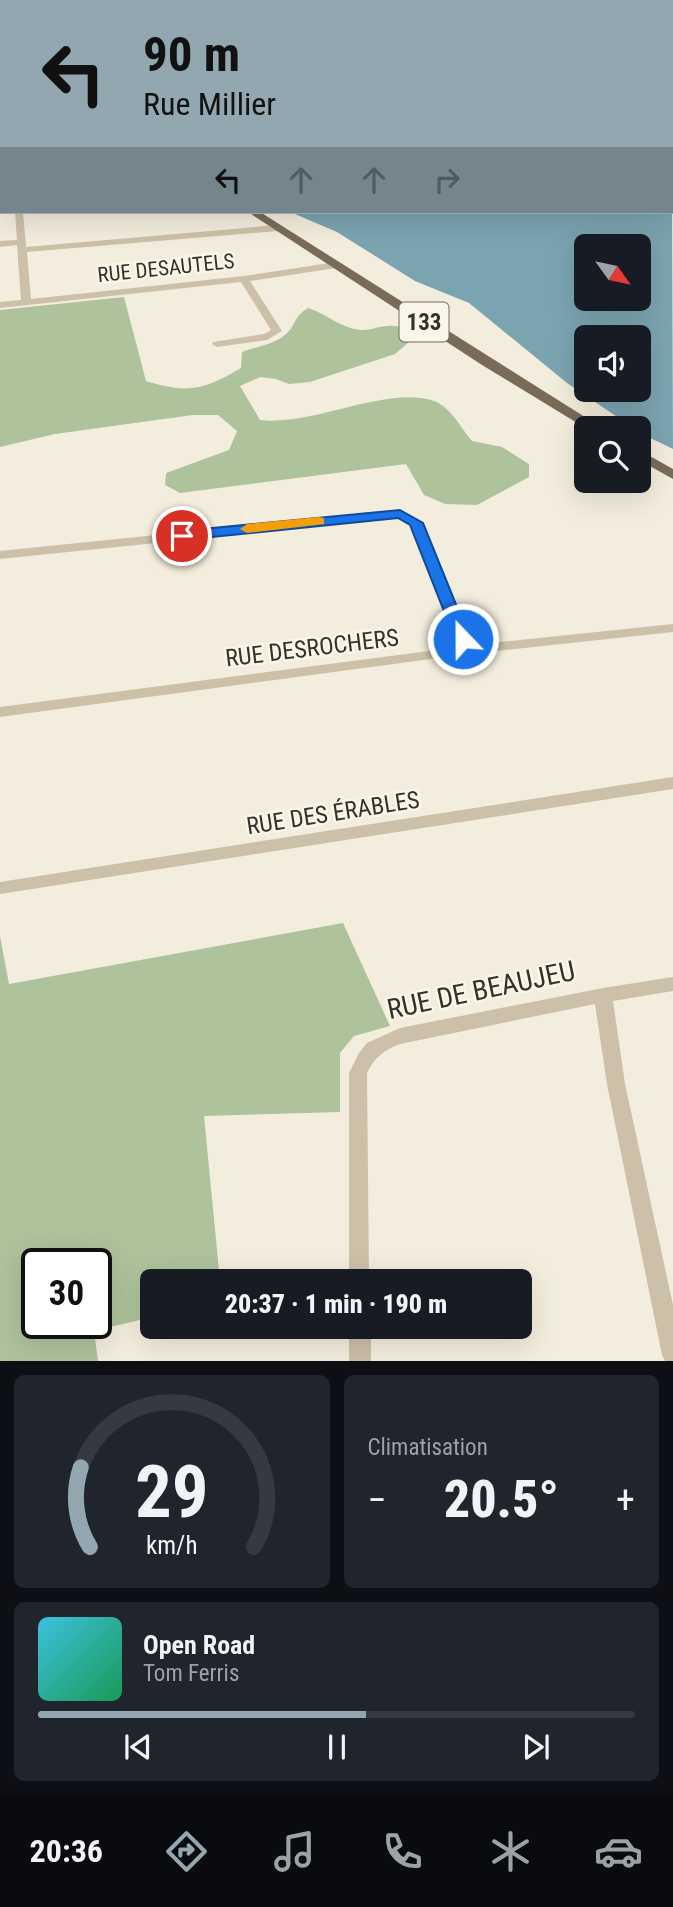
<!DOCTYPE html>
<html lang="fr">
<meta charset="utf-8">
<style>
:root{--surface:#171b24;--page:#20242c;--text:#f1f3f6;--muted:#9ea1a6;--line:#363941;--accent:#92a7b0}
body{margin:0;font-family:"Roboto Condensed",sans-serif;background:var(--page);color:var(--text);height:100vh;display:flex;flex-direction:column;font-size:26px;white-space:nowrap}
*{box-sizing:border-box;margin:0}
p{font-size:23px;color:var(--muted)}
.icon{flex:none;width:38px;height:38px;fill:none;stroke:currentColor;stroke-width:2;stroke-linecap:round;stroke-linejoin:round}
.map{position:relative;height:1361px;overflow:hidden}
.details{display:flex;flex-direction:column;gap:14px;padding:14px;background:#0d0f14;flex:1}
.details>*{flex:none}
.hud{position:absolute;left:0px;top:0px;width:674px;height:214px;box-shadow:0 7px 28px #0002;background:#92a7b0;color:#111;overflow:hidden}
.needle{width:46px;rotate:123deg}
.tools{position:absolute;left:574px;top:234px;display:grid;gap:14px}
.tools a{display:grid;place-items:center;width:77px;height:77px;border-radius:10px;background:var(--surface);box-shadow:0 7px 28px #0002;font-size:35px}
.speed{position:absolute;left:21px;top:1248px;display:flex;gap:14px;font-size:35px;font-weight:700;text-align:center}
.speed>*{display:grid;place-content:center;width:91px;height:91px;border-radius:50%;background:var(--surface);box-shadow:0 7px 28px #0002;line-height:1}
.speed .limit{border:4px solid #111;border-radius:10px;background:#fff;color:#111}
.pin{position:absolute;display:grid;place-items:center;width:60px;height:60px;color:#fff;margin:-30px;border:4px solid #fff;border-radius:50%;box-shadow:0 2px 7px #0007}
.me{position:absolute;width:77px;margin:-38px;rotate:338deg;stroke-linejoin:round;filter:drop-shadow(0 0 5px #0008)}
.turn{display:flex;align-items:center;gap:24px;height:147px;padding:0 28px;font-size:32px}
.turn .icon{width:91px;height:91px;stroke-width:2.5}
.turn b{display:block;font-size:49px;line-height:60px}
.lanes{display:flex;align-items:center;height:66px;padding:0 28px;background:#0003;justify-content:center;gap:35px;direction:ltr}
.lanes .off{opacity:.35}
.big{font-size:52px;font-weight:800;line-height:1.1}
.details .card{flex:1;display:flex;flex-direction:column;justify-content:center;gap:10px;min-width:0;padding:0 24px;border-radius:10px;background:var(--page)}
.details .dial{align-items:center;gap:0}
.dial svg{height:182px;overflow:visible;fill:none;stroke:var(--line);stroke-width:7;stroke-linecap:round;text-anchor:middle}
.dial text{fill:var(--text);stroke:none}
.song{display:flex;align-items:center;gap:21px}
.cover{width:84px;height:84px;border-radius:10px;background:linear-gradient(135deg,hsl(190 70% 55%),hsl(150 70% 35%))}
.played{height:7px;border-radius:4px;background:linear-gradient(90deg,var(--accent) 55%,var(--line) 55%)}
.keys{display:flex;justify-content:space-around;direction:ltr}
.heat{display:flex;justify-content:space-between;align-items:center;font-size:38px;direction:ltr}
.details .tiles{flex:1;display:grid;gap:14px;grid-template-columns:1fr 1fr}
.card:last-child{grid-column:span 2}
.trip{position:absolute;left:140px;top:1269px;width:392px;height:70px;border-radius:10px;background:var(--surface);box-shadow:0 7px 28px #0002;font-weight:800;line-height:70px;text-align:center}
.tab-bar{display:flex;height:112px;justify-content:space-around;align-items:center;background:#090b0e;color:var(--muted)}
.tab-bar .icon{width:49px;height:49px}
.tab-bar .active{color:var(--accent)}
.tab-bar b{font-size:32px;color:var(--text)}
.map>svg:first-child{display:block}
</style>
<div class="map">
<svg width="673" height="1361" viewBox="0 0 673 1361">
<rect width="100%" height="100%" fill="#f3eddd"/>
<path fill="#aec39c" fill-rule="evenodd" d="M124 297 146 381C188 394 204 390 241 368L242 352C255 347 276 344 286 334 297 324 293 317 308 308 327 314 340 328 361 330 375 331 381 323 400 327L409 342 395 354 310 382 289 384 276 379 260 377 240 386 260 420C313 426 383 387 431 400 450 405 460 427 472 441L502 447 529 464V477L477 505 445 504 424 495 406 464 180 493 165 485 166 473 229 450 237 431 218 415H193L55 434 0 447V310Z
M343 923 390 1026 354 1036 340 1053V1112L204 1116 220 1281H152V1317L94 1331 98 1361H0V936L9 984ZM37 1264H96V1323H37Z"/>
<path fill="#7ba4b1" fill-rule="evenodd" d="M0 0H252L254 2H2V41Z
M672 196 673 449 642 434 639 429H635L567 383 469 303 415 281 337 232 290 212H672ZM586 247H639V299H586ZM586 338H639V390H586Z"/>
<g fill="none" stroke-linecap="round" stroke-linejoin="round">
<path fill="#ccc0a8" fill-rule="evenodd" d="M500 0H506L507 2H501Z
M655 0H662L663 2H656Z
M672 8H673V13H672Z
M672 30H673V34H672Z
M0 69H2V73H0Z
M0 144H2V148H0Z
M672 162H673V166H672Z
M0 174H2V178H0Z
M15 212H23L26 247 278 225 282 228 278 231 27 252 31 299 244 276 336 262 341 265 336 268 250 281 282 331 267 340 217 347 212 344 213 342 264 334 271 330 241 282 0 308V302L21 300 17 245 0 247V241L17 240Z
M400 510 422 523 473 645 673 624V632L468 654 0 717V707L460 647 411 525 398 518 0 559V551Z
M673 777V789L0 894V882Z
M673 977V991L613 1001 625 1084 673 1305V1361H665L662 1355 607 1084 595 1004 400 1044C384 1050 374 1058 367 1073L369 1281H349V1073L359 1053 367 1043 400 1028 603 988Z
M349 1326H371V1361H349Z"/>
<path fill="#9f8f79" fill-rule="evenodd" d="M287 0H298L300 2H289Z
M419 0H427L429 2H420Z
M551 0H586L548 2Z
M672 179H673V186H672Z"/>
<path fill="#7a6b59" fill-rule="evenodd" d="M0 54 2 55V61L0 60Z
M248 212H260L604 429H587L482 365Z
M639 450 673 469V479L639 460Z"/>
</g>
<path fill="#1a73e8" stroke="#114b97" stroke-width="2" d="M400 510 423 523 470 639 468 642H457L455 639 410 525 398 518 182 540 175 536 182 531Z"/>
<path fill="#f59e0b" d="M319 517 324 518V524L247 533 240 529 247 524Z"/>
<g text-anchor="middle" dominant-baseline="central" stroke-width="5" stroke-linejoin="round" paint-order="stroke">
<g font-size="21" fill="#383129" stroke="#faf6e9">
<text transform="translate(166 268) rotate(-6)">RUE DESAUTELS</text>
</g>
<rect fill="#faf6e9" stroke="#726c63" stroke-width="2" x="399.5" y="302.5" width="49" height="39" rx="5"/>
<g font-size="23" font-weight="bold" fill="#383129">
<text x="424" y="322">133</text>
</g>
<g font-size="24" fill="#383129" stroke="#faf6e9">
<text transform="translate(312 648) rotate(-7)">RUE DESROCHERS</text>
<text transform="translate(333 813) rotate(-9)">RUE DES ÉRABLES</text>
</g>
<g font-size="28" fill="#383129" stroke="#faf6e9">
<text transform="translate(481 990) rotate(-12)">RUE DE BEAUJEU</text>
</g>
</g>
</svg>
<div class="tools">
<a><svg class="needle" viewBox="-14 -14 28 28"><path d="M0-13l5 13h-10z" fill="#e53935"/><path d="M0 13l5-13h-10z" fill="#9ea1a6"/></svg></a>
<a><svg class="icon" aria-label="sound" viewBox="0 0 24 24"><path d="M4 9h4l5-4v14l-5-4H4zM17 9q2 3 0 6"/></svg></a>
<a><svg class="icon" aria-label="search" viewBox="0 0 24 24"><circle cx="10" cy="10" r="6"/><path d="M15 15l6 6"/></svg></a>
</div>
<div class="speed"><div class="limit">30</div></div>
<div class="pin" style="left:182px;top:536px;background:#d93025"><svg class="icon" aria-label="arrive" viewBox="0 0 24 24"><path d="M6 21V4h12l-3 4 3 4H6"/></svg></div>
<svg class="me" style="left:463px;top:639px" viewBox="-20 -20 40 40"><circle r="17" fill="#1a73e8" stroke="#fff" stroke-width="3"/><path d="M0-11L8 9 0 5-8 9z" fill="#fff"/></svg>
<div class="trip">20:37 · 1 min · 190 m</div>
<div class="hud">
<div class="turn"><svg class="icon" aria-label="left" viewBox="0 0 24 24"><path d="M17 20v-9H6M10 6l-5 5 5 5"/></svg><div><b>90 m</b>Rue Millier</div></div>
<div class="lanes"><svg class="icon" aria-label="left" viewBox="0 0 24 24"><path d="M17 20v-9H6M10 6l-5 5 5 5"/></svg><svg class="icon off" aria-label="ahead" viewBox="0 0 24 24"><path d="M12 20V5M6 11l6-6 6 6"/></svg><svg class="icon off" aria-label="ahead" viewBox="0 0 24 24"><path d="M12 20V5M6 11l6-6 6 6"/></svg><svg class="icon off" aria-label="right" viewBox="0 0 24 24"><path d="M7 20v-9h11M14 6l5 5-5 5"/></svg></div>
</div>
</div>
<section class="details">
<div class="tiles">
<div class="card dial"><svg viewBox="0 0 100 80">
<path d="M14 69A42 42 0 1 1 86 69"/>
<path d="M14 69A42 42 0 0 1 10 34" stroke="#92a7b0"/>
<text x="50" y="56" font-size="32" font-weight="700">29</text>
<text x="50" y="72" font-size="11">km/h</text>
</svg></div>
<div class="card"><p>Climatisation</p>
<div class="heat"><a>−</a><b class="big">20.5°</b><a>+</a></div>
</div>
<div class="card">
<div class="song"><i class="cover"></i><div><b>Open Road</b><p>Tom Ferris</p></div></div>
<div class="played"></div>
<div class="keys"><svg class="icon" aria-label="previous" viewBox="0 0 24 24"><path d="M18 5L8 12l10 7zM5 5v14"/></svg><svg class="icon" aria-label="pause" viewBox="0 0 24 24"><path d="M8 5v14M16 5v14"/></svg><svg class="icon" aria-label="next" viewBox="0 0 24 24"><path d="M6 5l10 7-10 7zM19 5v14"/></svg></div>
</div>
</div>
</section>
<nav class="tab-bar">
<b>20:36</b>
<svg class="icon active" aria-label="directions" viewBox="0 0 24 24"><path d="M12 3l9 9-9 9-9-9zM9 14v-3h6M13 9l2 2-2 2"/></svg>
<svg class="icon" aria-label="music" viewBox="0 0 24 24"><path d="M9 18V5l10-2v13"/><circle cx="6" cy="18" r="3"/><circle cx="16" cy="16" r="3"/></svg>
<svg class="icon" aria-label="phone" viewBox="0 0 24 24"><path d="M5 4h4l2 5-3 2q2 4 5 5l2-3 5 2v4C11 20 4 13 5 4z"/></svg>
<svg class="icon" aria-label="climate" viewBox="0 0 24 24"><path d="M12 3v18M4 7l16 10M4 17L20 7"/></svg>
<svg class="icon" aria-label="car" viewBox="0 0 24 24"><path d="M5 17H2v-5l4-1 3-4h7l3 4 3 1v5h-3M9 17h6M6 11h13"/><circle cx="7" cy="17" r="2"/><circle cx="17" cy="17" r="2"/></svg>
</nav>
